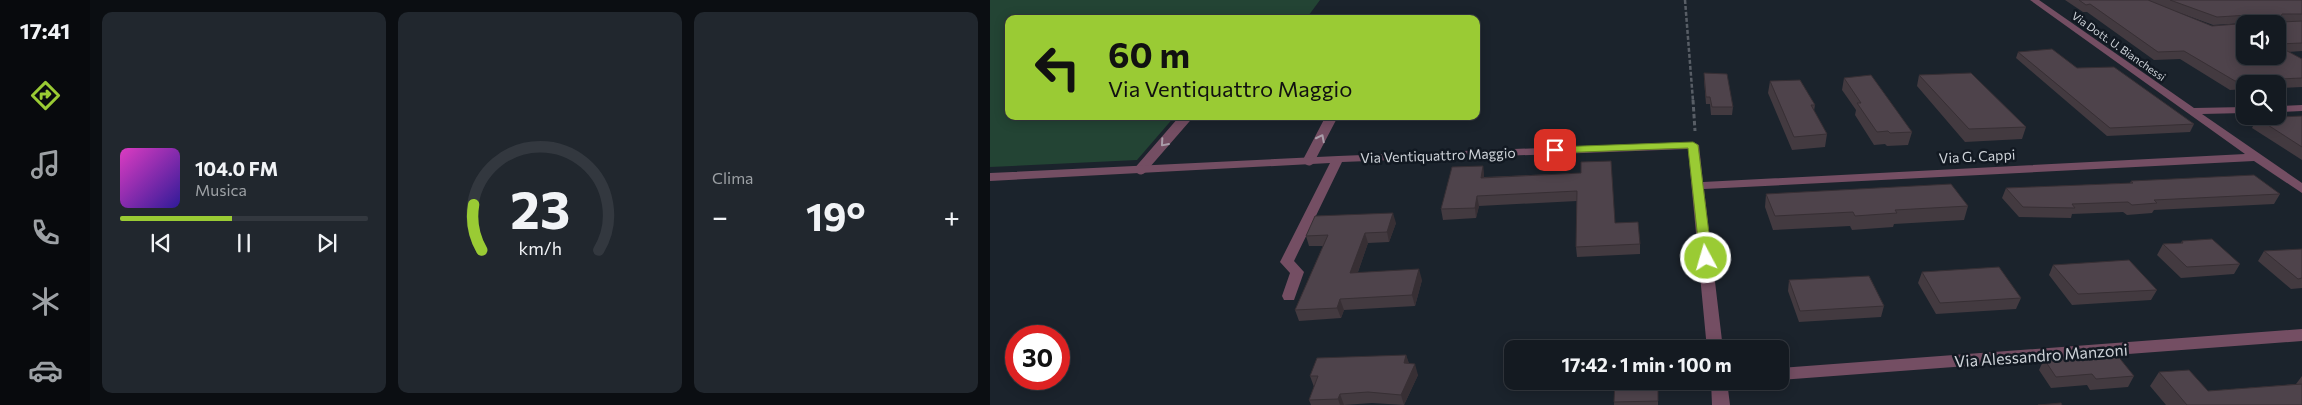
<!DOCTYPE html>
<html lang="it">
<meta charset="utf-8">
<style>
:root{--surface:#141a21;--page:#21272e;--text:#f1f3f6;--muted:#9da1a5;--line:#33383f;--accent:#9acb34}
body{margin:0;font-family:Commissioner,sans-serif;background:var(--page);color:var(--text);height:100vh;display:flex;flex-direction:column;font-size:19px;white-space:nowrap}
*{box-sizing:border-box;margin:0}
p{font-size:16px;color:var(--muted)}
.icon{flex:none;width:28px;height:28px;fill:none;stroke:currentColor;stroke-width:2;stroke-linecap:round;stroke-linejoin:round}
.map{position:relative;flex:1;overflow:hidden}
.sheet{display:flex;flex-direction:column;gap:12px;padding:12px;background:#0b0e12;width:900px}
.sheet>*{flex:none}
.hud{position:absolute;left:15px;top:15px;width:475px;height:105px;border-radius:10px;box-shadow:0 2px 12px #0003,0 0 0 1px var(--line);background:#9acb34;color:#111;overflow:hidden}
.controls{position:absolute;left:1246px;top:15px;display:grid;gap:10px}
.controls a{display:grid;place-items:center;width:50px;height:50px;border-radius:10px;background:var(--surface);box-shadow:0 2px 12px #0003,0 0 0 1px var(--line);font-size:25px}
.speed{position:absolute;left:15px;top:325px;display:flex;gap:10px;font-size:25px;font-weight:700;text-align:center}
.speed>*{display:grid;place-content:center;width:65px;height:65px;border-radius:50%;background:var(--surface);box-shadow:0 2px 12px #0003,0 0 0 1px var(--line);line-height:1}
.speed .limit{border:8px solid #d22;background:#fff;color:#111}
.pin{position:absolute;display:grid;place-items:center;width:42px;height:42px;color:#fff;margin:-21px;border-radius:10px;box-shadow:0 2px 8px #0006}
.me{position:absolute;width:55px;margin:-28px;rotate:354deg;stroke-linejoin:round;filter:drop-shadow(0 0 4px #0008)}
.turn{display:flex;align-items:center;gap:18px;height:105px;padding:0 20px;font-size:22px}
.turn .icon{width:65px;height:65px;stroke-width:2.5}
.turn b{display:block;font-size:35px;line-height:42px}
.big{font-size:38px;font-weight:700;line-height:1.1}
.sheet .card{flex:1;display:flex;flex-direction:column;justify-content:center;gap:8px;min-width:0;padding:0 18px;border-radius:10px;background:var(--page)}
.sheet .dial{align-items:center;gap:0}
.dial svg{height:130px;overflow:visible;fill:none;stroke:var(--line);stroke-width:7;stroke-linecap:round;text-anchor:middle}
.dial text{fill:var(--text);stroke:none}
.song{display:flex;align-items:center;gap:15px}
.cover{width:60px;height:60px;border-radius:8px;background:linear-gradient(135deg,hsl(310 70% 55%),hsl(250 70% 35%))}
.played{height:5px;border-radius:2px;background:linear-gradient(90deg,var(--accent) 45%,var(--line) 45%)}
.keys{display:flex;justify-content:space-around;direction:ltr}
.heat{display:flex;justify-content:space-between;align-items:center;font-size:28px;direction:ltr}
.sheet .tiles{flex:1;display:grid;gap:12px;grid-template-columns:repeat(3,1fr)}
.trip{position:absolute;left:514px;top:340px;width:285px;height:50px;border-radius:10px;background:var(--surface);box-shadow:0 2px 12px #0003,0 0 0 1px var(--line);font-weight:700;line-height:50px;text-align:center}
main{display:flex;flex:1;min-height:0}
.dock{display:flex;flex-direction:column;width:90px;justify-content:space-around;align-items:center;background:#080a0d;color:var(--muted)}
.dock .icon{width:35px;height:35px}
.dock .selected{color:var(--accent)}
.dock b{font-size:22px;color:var(--text)}
.map>svg:first-child{display:block}
</style>
<main>
<nav class="dock">
<b>17:41</b>
<svg class="icon selected" aria-label="directions" viewBox="0 0 24 24"><path d="M12 3l9 9-9 9-9-9zM9 14v-3h6M13 9l2 2-2 2"/></svg>
<svg class="icon" aria-label="music" viewBox="0 0 24 24"><path d="M9 18V5l10-2v13"/><circle cx="6" cy="18" r="3"/><circle cx="16" cy="16" r="3"/></svg>
<svg class="icon" aria-label="phone" viewBox="0 0 24 24"><path d="M5 4h4l2 5-3 2q2 4 5 5l2-3 5 2v4C11 20 4 13 5 4z"/></svg>
<svg class="icon" aria-label="climate" viewBox="0 0 24 24"><path d="M12 3v18M4 7l16 10M4 17L20 7"/></svg>
<svg class="icon" aria-label="car" viewBox="0 0 24 24"><path d="M5 17H2v-5l4-1 3-4h7l3 4 3 1v5h-3M9 17h6M6 11h13"/><circle cx="7" cy="17" r="2"/><circle cx="17" cy="17" r="2"/></svg>
</nav>
<section class="sheet">
<div class="tiles">
<div class="card">
<div class="song"><i class="cover"></i><div><b>104.0 FM</b><p>Musica</p></div></div>
<div class="played"></div>
<div class="keys"><svg class="icon" aria-label="previous" viewBox="0 0 24 24"><path d="M18 5L8 12l10 7zM5 5v14"/></svg><svg class="icon" aria-label="pause" viewBox="0 0 24 24"><path d="M8 5v14M16 5v14"/></svg><svg class="icon" aria-label="next" viewBox="0 0 24 24"><path d="M6 5l10 7-10 7zM19 5v14"/></svg></div>
</div>
<div class="card dial"><svg viewBox="0 0 100 80">
<path d="M14 69A42 42 0 1 1 86 69"/>
<path d="M14 69A42 42 0 0 1 9 41" stroke="#9acb34"/>
<text x="50" y="56" font-size="32" font-weight="700">23</text>
<text x="50" y="72" font-size="11">km/h</text>
</svg></div>
<div class="card"><p>Clima</p>
<div class="heat"><a>−</a><b class="big">19°</b><a>+</a></div>
</div>
</div>
</section>
<div class="map">
<svg width="1312" height="405" viewBox="0 0 1312 405">
<rect width="100%" height="100%" fill="#1b232c"/>
<path fill="#234434" d="M0 0H330L316 19H19V116H185L147 160 0 167Z"/>
<g fill="none" stroke-linecap="round" stroke-linejoin="round">
<path stroke="#585e66" stroke-width="2.5" stroke-dasharray="4 2" stroke-linecap="butt" d="M695 0 703 101"/>
<path stroke="#585e66" stroke-width="3" stroke-dasharray="4.5 2.5" stroke-linecap="butt" d="M703 100 705 131"/>
<path stroke="#744e63" stroke-width="11" d="M319 160 342 116
M151 169 197 116"/>
<path fill="#744e63" fill-rule="evenodd" d="M1040 0H1049L1204 108 1255 107V113L1212 114 1312 183V193L1264 161 714 189 733 349H717L698 149 352 162 304 261 314 272 304 300H294L292 296 300 273 290 262 340 163 0 181V173L348 156 703 142 709 145 713 182 1255 154Z
M1312 105V111L1288 112V106Z
M1312 329V341L790 380V368Z
M721 381H737L740 405H722Z"/>
</g>
<path fill="#433a40" fill-rule="evenodd" d="M1075 0H1312V51L1298 52 1312 59V87L1288 88V84H1255V89L1240 90 1190 59 1164 60 1097 12H1093ZM1182 10 1223 25 1255 23 1222 26ZM1288 24V56H1255Z
M1028 52 1087 68 1204 124 1200 132 1117 136 1026 58Z
M714 73 743 107 742 115H721L720 104H716L714 80Z
M929 75 1036 127 1032 139 975 142 927 86Z
M854 78 922 132 918 145 897 146 895 144 884 145 865 115 866 110 852 90Z
M780 81 825 105 824 111 837 134 835 147 802 150 778 93Z
M1312 116V160L1262 128 1267 118Z
M493 166 494 177 591 173 625 223 650 244V254L587 257 586 247 587 201 489 206 486 218 453 220 451 209Z
M1141 181 1290 194 1284 204 1164 210 1162 213 1137 215 1133 212 1082 214 1081 218 1029 217 1012 198 1016 188 1140 183Z
M776 194 978 206 974 220 904 224 903 227 862 230 860 226 783 230 775 207Z
M406 223 399 242 378 243 368 272 432 280 425 306 354 310 351 318 309 321 305 310 333 246H319L316 236Z
M1192 241 1250 264 1244 274 1191 278 1167 255 1173 244 1191 243Z
M1312 249V288L1301 289 1268 261 1274 251Z
M1063 265 1167 290 1161 300 1082 305 1059 275Z
M932 272 1031 298 1026 309 946 314 928 283Z
M799 280 894 306 891 317 809 322 798 291Z
M416 355 419 364 428 375 414 405 382 403 354 405H321L319 400 324 387 320 376Z
M1054 359 1144 376 1138 387 1100 390 1097 385 1061 388 1049 370Z
M1169 372 1218 391 1306 384 1312 376V405H1176L1160 386Z
M625 381H668V405H624Z"/>
<path fill="#372f34" d="M493 166 494 176 492 187 491 178Z
M487 196 489 206 486 218 485 208Z
M403 213 406 223 399 242 397 232Z
M375 233 378 243 364 283 360 273Z
M429 269 432 280 425 306 422 295Z
M350 299 354 310 351 318 347 308Z
M416 355 420 366 414 363Z
M425 364 428 375 414 405 411 395Z
M350 394 354 405H350L348 399Z"/>
<path fill="#4e434b" stroke="#372f34" d="M1089 0H1158L1222 26 1261 23 1259 15 1227 17 1180 0H1312V14H1292L1290 20 1292 22 1312 21V43L1288 44V24H1255V56H1288V46L1312 59V78L1245 81 1194 51 1168 52 1100 4 1096 5Z
M1062 49 1087 68 1124 67 1204 124 1120 128 1028 52Z
M714 73 737 74 743 107H722L720 97H716Z
M981 73 1036 127 979 129 929 75Z
M881 75 922 132 900 133 898 131 887 132 867 103H871L854 78Z
M810 80 825 105H821L837 134 804 137 780 81Z
M1312 116V147L1267 118Z
M621 161 625 223 648 222 650 244 586 247 587 191 487 196 485 208 451 209 462 167 493 166 491 178 591 173V162Z
M1264 175 1290 194 1164 200 1167 203 1142 205 1138 202 1082 204 1085 208 1033 207 1016 188 1143 183 1141 181Z
M961 184 978 206 905 210 907 213 865 216 863 212 785 216 776 194Z
M403 213 397 232 375 233 360 273 429 269 422 295 350 299 347 308 305 310 338 235 316 236 325 216Z
M1222 239 1250 264 1197 267 1173 244 1193 243 1192 241Z
M1312 249V278L1308 279 1274 251Z
M1139 260 1167 290 1088 294 1063 265Z
M1009 267 1031 298 950 303 932 272Z
M879 276 894 306 810 311 799 280Z
M619 341H654L655 347H673V349H619Z
M416 355 414 363 425 364 411 395 378 392 350 394 348 399 319 400 328 376H320L327 358Z
M1127 355 1144 376 1106 379 1102 374 1066 377 1054 359Z
M1199 370 1218 391 1312 384V405H1197L1169 372Z
M625 381H668V401L624 402Z
M1071 403 1072 405H1048Z"/>
<defs><path id="oneway-chevron" d="M-2-3.5L2.5 0L-2 3.5" fill="none" stroke-width="1.6" stroke-linecap="round" stroke-linejoin="round" transform="scale(1.25)"/></defs>
<g stroke="#a99da9">
<use href="#oneway-chevron" transform="translate(331 138) rotate(-63)"/>
<use href="#oneway-chevron" transform="translate(174 143) rotate(131)"/>
</g>
<path fill="#9acb34" stroke="#648422" d="M703 142 708 145 722 258 716 262 710 258 698 148 565 153 560 150 565 147Z"/>
<g text-anchor="middle" dominant-baseline="central" stroke-width="5" stroke-linejoin="round" paint-order="stroke">
<g font-size="11" fill="#cdd2d8" stroke="#121922">
<text transform="translate(1129 46) rotate(35)">Via Dott. U. Bianchessi</text>
</g>
<g font-size="14" fill="#cdd2d8" stroke="#121922">
<text transform="translate(448 155) rotate(-2)">Via Ventiquattro Maggio</text>
<text transform="translate(987 156) rotate(-3)">Via G. Cappi</text>
</g>
<g font-size="16" fill="#cdd2d8" stroke="#121922">
<text transform="translate(1051 355) rotate(-4)">Via Alessandro Manzoni</text>
</g>
</g>
</svg>
<div class="controls">
<a><svg class="icon" aria-label="sound" viewBox="0 0 24 24"><path d="M4 9h4l5-4v14l-5-4H4zM17 9q2 3 0 6"/></svg></a>
<a><svg class="icon" aria-label="search" viewBox="0 0 24 24"><circle cx="10" cy="10" r="6"/><path d="M15 15l6 6"/></svg></a>
</div>
<div class="speed"><div class="limit">30</div></div>
<div class="pin" style="left:565px;top:150px;background:#d93025"><svg class="icon" aria-label="arrive" viewBox="0 0 24 24"><path d="M6 21V4h12l-3 4 3 4H6"/></svg></div>
<svg class="me" style="left:716px;top:258px" viewBox="-20 -20 40 40"><circle r="17" fill="#9acb34" stroke="#fff" stroke-width="3"/><path d="M0-11L8 9 0 5-8 9z" fill="#fff"/></svg>
<div class="trip">17:42 · 1 min · 100 m</div>
<div class="hud">
<div class="turn"><svg class="icon" aria-label="left" viewBox="0 0 24 24"><path d="M17 20v-9H6M10 6l-5 5 5 5"/></svg><div><b>60 m</b>Via Ventiquattro Maggio</div></div>
</div>
</div>
</main>
